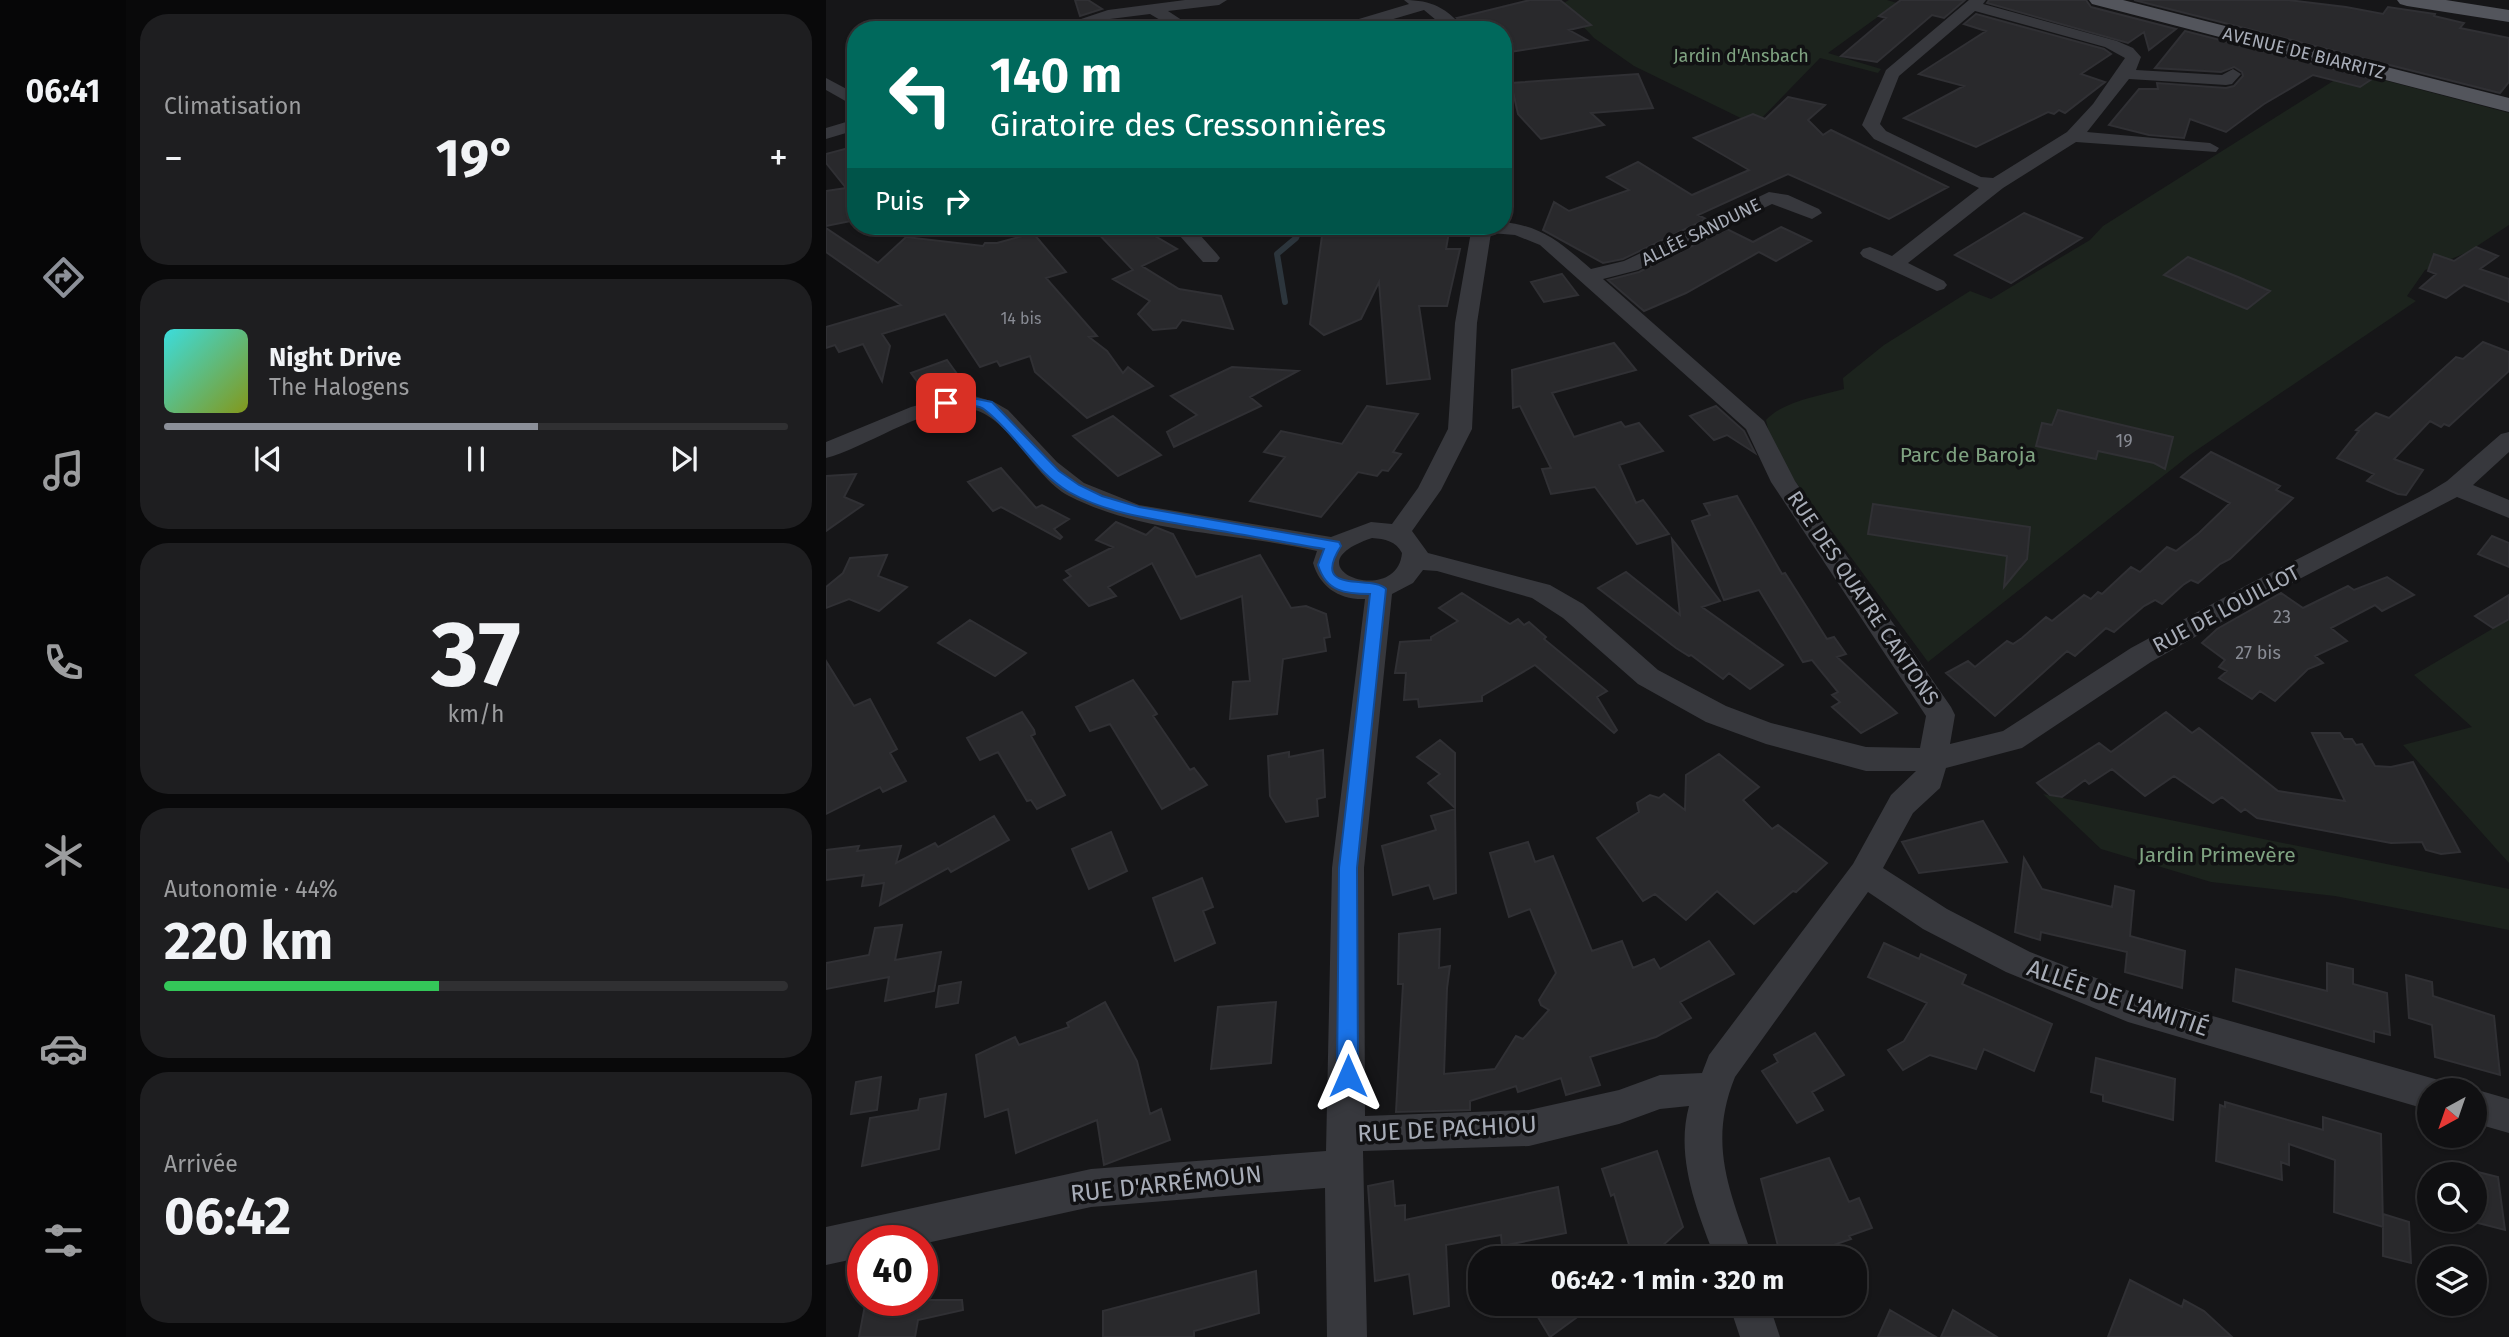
<!DOCTYPE html>
<html lang="fr">
<meta charset="utf-8">
<style>
:root{--surface:#101012;--page:#1e1e20;--text:#f1f3f6;--muted:#9c9d9f;--line:#303032;--accent:#8c9099}
body{margin:0;font-family:"Fira Sans",sans-serif;background:var(--page);color:var(--text);height:100vh;display:flex;flex-direction:column;font-size:26px;white-space:nowrap}
*{box-sizing:border-box;margin:0}
p{font-size:23px;color:var(--muted)}
.icon{flex:none;width:38px;height:38px;fill:none;stroke:currentColor;stroke-width:2;stroke-linecap:round;stroke-linejoin:round}
.map{position:relative;flex:1;overflow:hidden}
.drawer{display:flex;flex-direction:column;gap:14px;padding:14px;background:#09090a;width:700px}
.drawer>*{flex:none}
.hud{position:absolute;left:21px;top:21px;width:665px;height:214px;border-radius:28px;box-shadow:0 2px 5px #0004,0 0 0 2px var(--line);background:#00695c;color:#fff;overflow:hidden}
.needle{width:46px;rotate:220deg}
.tools{position:absolute;left:1591px;top:1078px;display:grid;gap:14px}
.tools a{display:grid;place-items:center;width:70px;height:70px;border-radius:50%;background:var(--surface);box-shadow:0 2px 5px #0004,0 0 0 2px var(--line);font-size:35px}
.speed{position:absolute;left:21px;top:1225px;display:flex;gap:14px;font-size:35px;font-weight:700;text-align:center}
.speed>*{display:grid;place-content:center;width:91px;height:91px;border-radius:50%;background:var(--surface);box-shadow:0 2px 5px #0004,0 0 0 2px var(--line);line-height:1}
.speed .limit{border:10px solid #d22;background:#fff;color:#111}
.pin{position:absolute;display:grid;place-items:center;width:60px;height:60px;color:#fff;margin:-30px;border-radius:14px;box-shadow:0 4px 10px #0006}
.me{position:absolute;width:77px;margin:-38px;rotate:0deg;stroke-linejoin:round;filter:drop-shadow(0 0 5px #0008)}
.turn{display:flex;align-items:center;gap:24px;height:147px;padding:0 28px;font-size:32px}
.turn .icon{width:91px;height:91px;stroke-width:2.5}
.turn b{display:block;font-size:49px;line-height:60px}
.then{display:flex;align-items:center;height:66px;padding:0 28px;background:#0003;gap:14px;font-size:26px}
.big{font-size:52px;font-weight:700;line-height:1.1}
.drawer .card{flex:1;display:flex;flex-direction:column;justify-content:center;gap:10px;min-width:0;padding:0 24px;border-radius:28px;background:var(--page)}
.drawer .dial{align-items:center;gap:0}
.dial b{font-size:91px;line-height:1}
.song{display:flex;align-items:center;gap:21px}
.cover{width:84px;height:84px;border-radius:10px;background:linear-gradient(135deg,hsl(180 70% 55%),hsl(70 70% 35%))}
.played{height:7px;border-radius:4px;background:linear-gradient(90deg,var(--accent) 60%,var(--line) 60%)}
.keys{display:flex;justify-content:space-around;direction:ltr}
.heat{display:flex;justify-content:space-between;align-items:center;font-size:38px;direction:ltr}
.charge{height:10px;border-radius:5px;background:linear-gradient(90deg,#34c759 44%,var(--line) 0)}
.trip{position:absolute;left:642px;top:1246px;width:399px;height:70px;border-radius:28px;background:var(--surface);box-shadow:0 2px 5px #0004,0 0 0 2px var(--line);font-weight:700;line-height:70px;text-align:center}
main{display:flex;flex:1;min-height:0}
.menu{display:flex;flex-direction:column;width:126px;justify-content:space-around;align-items:center;background:#060607;color:var(--muted)}
.menu .icon{width:49px;height:49px}
.menu .active{color:var(--accent)}
.menu b{font-size:32px;color:var(--text)}
.map>svg:first-child{display:block}
</style>
<main>
<nav class="menu">
<b>06:41</b>
<svg class="icon active" aria-label="directions" viewBox="0 0 24 24"><path d="M12 3l9 9-9 9-9-9zM9 14v-3h6M13 9l2 2-2 2"/></svg>
<svg class="icon" aria-label="music" viewBox="0 0 24 24"><path d="M9 18V5l10-2v13"/><circle cx="6" cy="18" r="3"/><circle cx="16" cy="16" r="3"/></svg>
<svg class="icon" aria-label="phone" viewBox="0 0 24 24"><path d="M5 4h4l2 5-3 2q2 4 5 5l2-3 5 2v4C11 20 4 13 5 4z"/></svg>
<svg class="icon" aria-label="climate" viewBox="0 0 24 24"><path d="M12 3v18M4 7l16 10M4 17L20 7"/></svg>
<svg class="icon" aria-label="car" viewBox="0 0 24 24"><path d="M5 17H2v-5l4-1 3-4h7l3 4 3 1v5h-3M9 17h6M6 11h13"/><circle cx="7" cy="17" r="2"/><circle cx="17" cy="17" r="2"/></svg>
<svg class="icon" aria-label="filters" viewBox="0 0 24 24"><path d="M4 7h16M4 17h16"/><circle cx="9" cy="7" r="2"/><circle cx="15" cy="17" r="2"/></svg>
</nav>
<section class="drawer">
<div class="card"><p>Climatisation</p>
<div class="heat"><a>−</a><b class="big">19°</b><a>+</a></div>
</div>
<div class="card">
<div class="song"><i class="cover"></i><div><b>Night Drive</b><p>The Halogens</p></div></div>
<div class="played"></div>
<div class="keys"><svg class="icon" aria-label="previous" viewBox="0 0 24 24"><path d="M18 5L8 12l10 7zM5 5v14"/></svg><svg class="icon" aria-label="pause" viewBox="0 0 24 24"><path d="M8 5v14M16 5v14"/></svg><svg class="icon" aria-label="next" viewBox="0 0 24 24"><path d="M6 5l10 7-10 7zM19 5v14"/></svg></div>
</div>
<div class="card dial"><b>37</b><p>km/h</p></div>
<div class="card"><p>Autonomie · 44%</p><b class="big">220 km</b><div class="charge"></div></div>
<div class="card"><p>Arrivée</p><b class="big">06:42</b></div>
</section>
<div class="map">
<svg width="1683" height="1337" viewBox="0 0 1683 1337">
<rect width="100%" height="100%" fill="#161618"/>
<path fill="#1c231d" d="M743 0H1061L1071 3 1002 53 1055 69 1052 73 994 58 929 125 808 66 768 38 736 4Z
M1523 71 1683 113V225L1642 252 1599 270 1581 296 1590 301 1365 454 1102 662 947 451 940 420C957 401 994 396 1018 389L1017 378 1058 345 1144 291 1165 299 1264 240 1277 226Z
M1683 619V863L1577 745 1646 727 1588 675Z
M1217 794 1683 889V930L1509 896 1385 882 1275 849Z"/>
<g fill="none" stroke-linecap="round" stroke-linejoin="round">
<path stroke="#2c353c" stroke-width="6" d="M459 302 451 254 470 238 475 228"/>
</g>
<path fill="#29292c" stroke="#303034" stroke-width="2" d="M249 0H262L276 9 254 16Z
M704 0H734L765 25 743 30 761 40 677 53V27L637 23 631 18Z
M1075 0H1139L1118 18 1106 15 1051 62 1015 56 1060 18 1053 16Z
M1163 0H1260L1265 7 1350 29 1323 50 1318 32 1302 43 1161 3Z
M1308 0H1462L1520 7 1557 14 1562 7 1609 14 1608 16 1638 23 1634 28 1683 38V82L1674 93Z
M1150 14 1278 49 1285 54 1255 74 1279 82 1239 113 1233 110 1228 114 1222 112 1150 147 1078 118 1138 86 1093 74 1160 31 1138 24Z
M294 20 309 30H262L285 22Z
M1359 31 1546 79 1534 87 1487 75 1438 104 1400 132 1364 119 1358 138 1323 135 1283 125 1313 89H1332L1331 83 1400 88 1408 86 1417 76 1416 72 1408 67 1395 72 1329 68Z
M812 74 827 108 765 113 778 125 715 139 692 114 685 83Z
M962 97 999 105 982 120 997 135 1005 130 1122 187 1063 219 962 174 872 215 880 219 797 259 777 263 717 230 728 202 743 211 803 190 781 177 812 162 866 195 923 170 868 138 927 114 939 119Z
M30 146V220L0 226V191L20 188 0 163V154Z
M1198 213 1256 238 1185 283 1129 255Z
M265 226H312L351 249 316 266 353 289 395 296 407 329 356 320 350 328 327 330 312 314 324 301 287 279 307 270Z
M624 226 620 249H634L621 306H593L604 379 561 384 553 282 535 319 498 335 484 324 496 236 583 235V232H597L598 227Z
M955 227 985 241 950 261 933 252 860 293 818 311 782 280 813 272 901 229 927 242Z
M0 228 52 263 80 237 157 246 159 243H171L207 233 240 272 220 278 271 336 263 337 281 351 297 373 302 367 327 386 261 418 209 372 204 356 174 366 171 361 154 367 119 314 56 334 64 346 56 381 37 344 13 352 9 345 0 348V327L75 305 0 252Z
M1650 247 1672 256 1654 269 1683 279V302L1638 285 1620 298 1594 288 1610 274 1602 271 1608 254 1628 261Z
M1362 257 1412 277 1444 291 1421 309 1338 275Z
M736 274 752 295 718 302 705 282Z
M1657 342 1683 352V371L1623 426 1618 424 1615 427 1604 421 1568 459 1597 470 1580 495 1572 494 1541 481 1548 474 1511 458 1533 431 1530 430 1550 413 1563 418 1630 357 1637 359Z
M788 343 810 370 726 393 748 437 795 422 799 427 813 423 837 451 793 465 810 503 817 500 843 534 811 544 769 487 725 494 716 469 725 468 694 406 687 408 686 370Z
M121 360 134 378 98 391 85 373Z
M406 367 472 371 424 397 435 406 348 447 341 432 371 415 345 396Z
M541 406 592 414 567 452 575 454 562 471 556 470 551 476 532 472 495 517 424 501 459 457 438 452 455 431 516 444Z
M890 406 918 431 929 453 901 435 888 440 864 416Z
M1232 410 1347 437 1339 469 1328 463 1272 451 1270 459 1210 446 1216 423 1226 425Z
M287 416 335 455 292 476 247 436Z
M1385 452 1454 486 1450 490 1467 498 1404 559 1394 564 1372 583 1365 580 1357 585 1336 604 1329 600 1318 606 1288 632 1280 628 1249 656 1241 651 1169 716 1120 673 1142 661 1149 667 1181 641 1187 644 1196 638 1220 617 1226 621 1258 595 1265 599 1272 592 1276 594 1305 567 1314 572 1341 547 1350 551 1373 533 1404 503 1355 477Z
M175 468 210 508 216 505 243 519 228 529 236 537 234 539 175 507 167 511 142 482Z
M30 474 18 497 37 505 0 531V476Z
M911 496 956 574 959 573 1001 639 1008 637 1020 654 1011 657 1071 713 1035 733 1006 707 1014 702 1006 695 1012 692 986 660 977 662 933 590 898 600 866 521 884 515 878 504Z
M1047 504 1204 527 1201 559 1178 587 1181 556 1042 534Z
M290 522 320 535 329 527 347 534 370 577 434 555 465 608 480 606 500 614 504 637 498 638 500 651 457 659 451 714 404 719 407 682 424 681 416 596 355 619 326 563 282 587 290 596 263 606 238 580 245 576 240 571 287 547 270 540Z
M1666 536 1683 543V567L1652 554Z
M846 539 894 601 876 607 957 665 924 689 903 673 897 679 865 655 863 656 850 648 772 588 800 572 854 615Z
M61 555 52 576 81 587 53 611 23 599 0 608V587L17 573 24 558Z
M1561 577 1588 595 1556 611 1549 605 1505 628 1521 641 1489 656 1497 663 1482 669 1449 701 1434 691 1426 699 1393 678 1401 671 1393 667 1399 660 1376 643 1391 629 1455 593 1477 608 1522 586 1528 590Z
M636 593 684 624 692 619 698 625 703 622 720 637 718 639 781 691 771 697 791 730 788 733 709 665 656 696V701L593 707 592 699 578 700 580 673H569L574 642 605 640V637L632 621 613 608Z
M1683 595V619L1667 628 1649 616Z
M144 620 200 653 169 676 112 643Z
M0 661 28 706 44 699 71 749 64 753 80 781 57 792 54 787 0 814Z
M307 680 331 714 327 716 364 770 368 768 381 785 336 809 284 724 264 731 250 707Z
M196 712 208 730 209 734 205 736 239 795 211 809 205 800 201 801 172 752 154 760 141 738Z
M1340 712 1366 733 1373 728 1452 791 1519 801 1486 733H1514L1518 739H1526L1530 745 1536 744 1549 766 1565 767 1587 762 1634 852 1615 854 1600 850 1596 842 1565 843 1431 818 1419 809 1415 812 1396 797 1387 803 1348 776 1319 796 1286 769 1263 784 1259 780 1236 797 1224 795 1211 783 1273 743 1285 752Z
M614 740 629 753V808L602 783 614 774 591 757Z
M497 750 499 797 491 799 492 816 460 822 444 796 442 756 463 752V757Z
M893 754 933 787 917 800 946 829 952 825 1001 863 970 892 967 891 928 924 891 891 860 920 829 894 817 901 771 838 813 812 811 803 824 795 833 798 838 794 859 810 860 775Z
M629 809 630 893 608 899 603 885 567 895 556 846 610 830 605 816Z
M168 816 183 840 125 872 122 868 54 905 58 883 36 886 38 875 0 880V850L33 846 31 851 75 846 70 863 109 843 112 847Z
M1157 821 1181 862 1093 873 1076 842Z
M285 832 301 871 263 889 246 849Z
M702 842 709 862 727 856 766 951 796 941 807 968 828 959 834 969 883 941 908 974 854 1002 865 1018 830 1037 764 1057 774 1085 740 1095 735 1078 692 1092 690 1086 644 1101V1110L570 1112 577 984H572L573 934 614 929 613 968 624 966 621 988 618 1074 669 1069 690 1036 697 1039 723 1010 715 1005 713 1000 730 973 704 909 683 917 664 853Z
M1198 858 1216 889 1286 907 1289 886 1308 891 1304 936 1359 951 1356 988 1299 972 1301 952 1215 932 1214 940 1189 932Z
M376 878 387 907 377 911 389 943 349 961 327 898Z
M76 925 69 960 115 952 108 991 59 1001 63 977 0 989V963L43 955 49 928Z
M1058 943 1093 959 1095 954 1140 975 1136 984 1226 1024 1208 1071 1158 1049 1150 1069 1104 1055 1077 1070 1062 1050 1078 1041 1101 1003 1042 977Z
M1501 963 1527 969V984L1561 993 1564 1035 1548 1031V1042L1407 1001 1410 969 1501 991Z
M1580 975 1606 982 1607 996 1668 1016 1674 1075 1609 1057 1606 1025 1583 1018Z
M135 982 132 1003 110 1007 113 986Z
M279 1002 311 1061 324 1114 335 1109 344 1140 278 1165 271 1120 190 1153 182 1109 159 1117 150 1055 189 1037 193 1045 243 1027 241 1023Z
M450 1002 445 1063 385 1069 392 1007Z
M989 1033 1018 1075 986 1092 997 1110 971 1123 936 1071 952 1062 948 1055Z
M1270 1058 1349 1079 1347 1120 1277 1101V1095L1265 1092Z
M55 1077 51 1110 25 1114 30 1082Z
M120 1094 113 1149 36 1166 44 1118 92 1110 94 1099Z
M1399 1102 1497 1130V1117L1555 1134 1557 1227 1508 1212 1509 1160 1463 1144V1165L1455 1162 1456 1180 1390 1161 1394 1105 1399 1107Z
M831 1151 857 1227 823 1258H807L788 1194 785 1196 776 1169Z
M1003 1158 1023 1202 1033 1198 1046 1228 1023 1236 1025 1239 970 1258H955L935 1179Z
M1648 1171 1672 1177 1679 1230 1648 1222Z
M567 1181 569 1206 579 1205V1220L732 1187 740 1233 676 1246 675 1235 620 1245 623 1306 588 1314 583 1274 549 1281 542 1186Z
M1557 1214 1583 1222 1585 1263 1557 1256Z
M430 1271 433 1313 368 1331V1337H277V1311Z
M1304 1280 1356 1307 1358 1300 1378 1311 1406 1337H1282Z
M61 1300H136L137 1310 92 1320 89 1337H33L39 1305Z
M704 1304H769L724 1337Z
M1064 1310 1110 1337H1052Z
M1127 1310 1171 1337H1115Z"/>
<g fill="none" stroke-linecap="round" stroke-linejoin="round">
<path fill="#37383d" fill-rule="evenodd" d="M359 0H401L393 5 342 11 371 30H351L324 14 284 19 253 30H229L231 27 282 10Z
M578 0C606 0 621 8 639 30H622L598 10 530 30H504L506 27 583 4Z
M1143 0H1160L1157 4 1291 41 1307 48 1315 57 1310 70 1396 75 1407 69 1415 74 1406 84 1400 85 1303 79 1261 132 1384 143 1393 148 1390 152 1250 142 1177 188 1082 263 1118 281 1121 285 1118 289 1111 291 1037 257 1034 253 1037 249 1044 247 1066 256 1153 188 1048 139 1036 125 1060 70ZM1149 11 1279 47 1299 58 1267 104 1241 132 1167 178 1155 177 1060 131 1054 124 1073 76Z
M0 78 30 94V107L0 90Z
M30 119V130L0 139V128Z
M943 192 962 195 993 209 996 213 986 219 946 204 812 270 777 279 938 421 969 481 1125 707 1129 715 1124 744 1177 731 1305 648 1423 584 1603 492 1621 481 1675 434 1683 432V452L1647 485 1683 500V518L1631 497 1441 596 1325 662 1196 748 1120 768 1114 788 1087 813 1057 868 1121 909 1204 952 1316 996 1616 1081 1620 1090H1603V1110L1302 1022 1180 972 1097 929 1042 892 909 1077C881 1146 905 1193 927 1258H889C871 1210 849 1158 863 1106L834 1109 793 1124 703 1146 537 1151 541 1337H501L499 1188 265 1207 96 1244V1241H37V1257L0 1265V1227L265 1169 500 1151 506 868 539 599C513 600 494 587 487 563L491 551C409 532 320 535 243 496 208 478 183 416 145 409 105 402 40 448 0 458V442L85 407 131 395H145L168 402 182 410 231 462 258 483 313 505 505 537 545 522 566 524 592 488 622 429 629 323 646 226H677V222C717 226 736 244 765 269L798 261ZM665 233 689 235 714 245 920 429 945 482 1100 716 1094 748 1040 747 945 723 900 706 832 670 757 604 724 585 602 553 586 531 615 490 646 429 651 323ZM546 538C559 539 570 541 576 553 571 609 459 567 546 538ZM597 570 611 571 706 598 737 618 812 684 880 722 940 744 1040 771H1090L1065 795 1027 864 883 1055 876 1073 834 1075 793 1090 703 1110 539 1116 538 868 566 594 587 583Z
M345 226H366L391 254 394 258 391 262H377Z
M1648 1089 1683 1099V1133L1648 1123V1090H1644Z
M903 1304H943L954 1337H914Z"/>
<path fill="#53555c" fill-rule="evenodd" d="M1263 0H1297L1683 98V112L1266 4Z
M1571 0H1620L1683 10V22L1581 6 1574 4Z"/>
</g>
<path fill="#1a73e8" stroke="#114b97" stroke-width="2" d="M141 397 166 402 233 471 253 485 276 496 313 507 513 542 515 546C483 596 547 574 560 589L531 868 532 1076 529 1083 522 1086 514 1083 511 1076 513 868 544 594C520 594 500 592 492 565L498 549C456 542 414 534 371 527 328 519 282 514 243 492 209 472 190 434 159 410 146 400 125 413 114 403L120 399Z"/>
<g text-anchor="middle" dominant-baseline="central" stroke-width="7" stroke-linejoin="round" paint-order="stroke">
<g font-size="16" fill="#888b94">
<text x="195" y="318">14 bis</text>
</g>
<g font-size="18" fill="#a8adb8" stroke="#111113">
<text transform="translate(1478 53) rotate(14)">AVENUE DE BIARRITZ</text>
<text transform="translate(875 232) rotate(-26)">ALLÉE SANDUNE</text>
</g>
<g font-size="18" fill="#7fa381" stroke="#111113">
<text x="915" y="56">Jardin d'Ansbach</text>
</g>
<g font-size="18" fill="#888b94">
<text x="1298" y="441">19</text>
<text x="1456" y="617">23</text>
<text x="1432" y="653">27 bis</text>
</g>
<g font-size="21" fill="#7fa381" stroke="#111113">
<text x="1142" y="455">Parc de Baroja</text>
<text x="1391" y="855">Jardin Primevère</text>
</g>
<g font-size="21" fill="#a8adb8" stroke="#111113">
<text transform="translate(1037 598) rotate(56)">RUE DES QUATRE CANTONS</text>
<text transform="translate(1400 609) rotate(-28)">RUE DE LOUILLOT</text>
</g>
<g font-size="24" fill="#a8adb8" stroke="#111113">
<text transform="translate(1292 998) rotate(19)">ALLÉE DE L'AMITIÉ</text>
<text transform="translate(621 1129) rotate(-3)">RUE DE PACHIOU</text>
<text transform="translate(340 1184) rotate(-6)">RUE D'ARRÉMOUN</text>
</g>
</g>
</svg>
<div class="tools">
<a><svg class="needle" viewBox="-14 -14 28 28"><path d="M0-13l5 13h-10z" fill="#e53935"/><path d="M0 13l5-13h-10z" fill="#9c9d9f"/></svg></a>
<a><svg class="icon" aria-label="search" viewBox="0 0 24 24"><circle cx="10" cy="10" r="6"/><path d="M15 15l6 6"/></svg></a>
<a><svg class="icon" aria-label="layers" viewBox="0 0 24 24"><path d="M12 4l9 5-9 5-9-5zM3 14l9 5 9-5"/></svg></a>
</div>
<div class="speed"><div class="limit">40</div></div>
<div class="pin" style="left:120px;top:403px;background:#d93025"><svg class="icon" aria-label="arrive" viewBox="0 0 24 24"><path d="M6 21V4h12l-3 4 3 4H6"/></svg></div>
<svg class="me" style="left:522px;top:1076px" viewBox="-20 -20 40 40"><path d="M0-17L14 15 0 8-14 15z" fill="#1a73e8" stroke="#fff" stroke-width="4"/></svg>
<div class="trip">06:42 · 1 min · 320 m</div>
<div class="hud">
<div class="turn"><svg class="icon" aria-label="left" viewBox="0 0 24 24"><path d="M17 20v-9H6M10 6l-5 5 5 5"/></svg><div><b>140 m</b>Giratoire des Cressonnières</div></div>
<div class="then">Puis<svg class="icon" aria-label="right" viewBox="0 0 24 24"><path d="M7 20v-9h11M14 6l5 5-5 5"/></svg></div>
</div>
</div>
</main>
